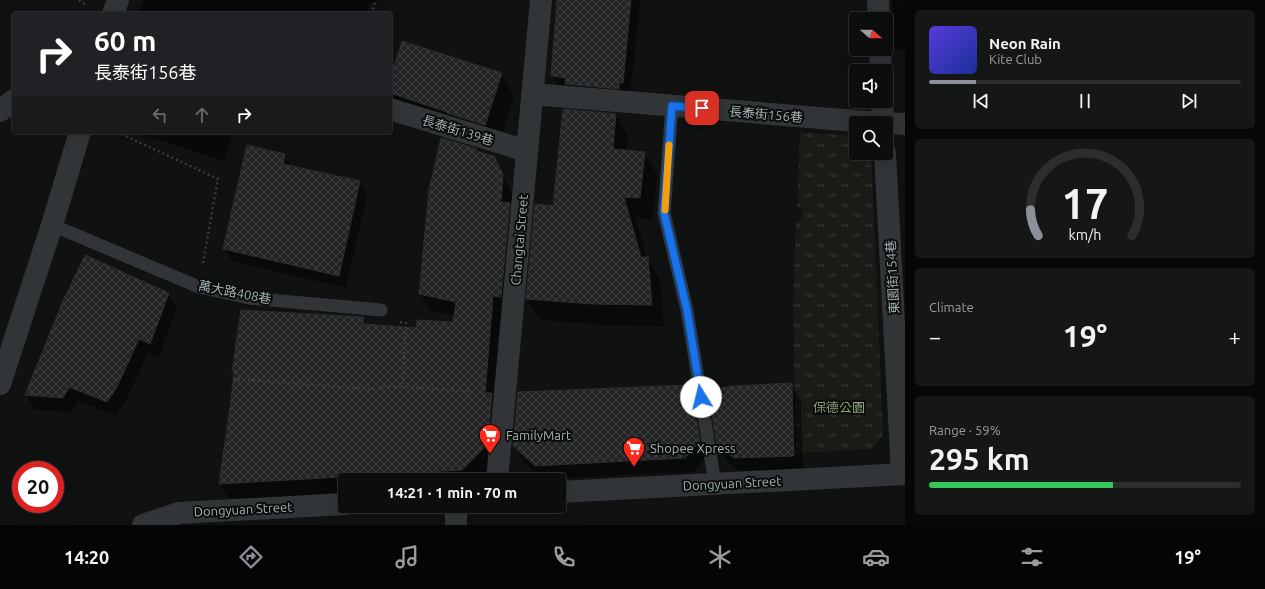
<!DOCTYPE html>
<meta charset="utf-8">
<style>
:root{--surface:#0c0d0d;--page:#151616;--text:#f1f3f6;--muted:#9a9c9d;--line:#2c2d2e;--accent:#8c9099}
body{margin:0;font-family:Ubuntu,"Noto Sans TC",sans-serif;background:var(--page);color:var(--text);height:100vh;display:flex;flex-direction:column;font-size:15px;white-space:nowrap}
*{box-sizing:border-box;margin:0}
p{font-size:13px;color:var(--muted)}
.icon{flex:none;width:22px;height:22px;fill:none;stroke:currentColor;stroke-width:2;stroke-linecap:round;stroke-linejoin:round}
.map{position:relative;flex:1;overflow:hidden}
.drawer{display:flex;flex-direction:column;gap:10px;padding:10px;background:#070707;width:360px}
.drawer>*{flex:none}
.top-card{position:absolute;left:12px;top:12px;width:380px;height:122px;border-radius:4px;box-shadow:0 4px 16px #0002,0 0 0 1px var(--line);background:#202124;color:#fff;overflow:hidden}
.needle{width:26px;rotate:110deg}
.fabs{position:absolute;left:849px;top:12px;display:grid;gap:8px}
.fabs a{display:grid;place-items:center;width:44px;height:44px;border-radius:4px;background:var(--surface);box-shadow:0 4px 16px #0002,0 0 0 1px var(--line);font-size:20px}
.speed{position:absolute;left:12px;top:461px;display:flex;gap:8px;font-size:20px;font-weight:700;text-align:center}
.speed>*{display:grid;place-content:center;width:52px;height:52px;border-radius:50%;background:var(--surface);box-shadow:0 4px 16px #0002,0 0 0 1px var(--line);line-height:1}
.speed .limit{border:6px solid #d22;background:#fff;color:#111}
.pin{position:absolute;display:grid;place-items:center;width:34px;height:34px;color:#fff;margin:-17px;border-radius:8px;box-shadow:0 2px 6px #0006}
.me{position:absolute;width:44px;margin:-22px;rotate:351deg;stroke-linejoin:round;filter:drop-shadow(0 0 3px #0008)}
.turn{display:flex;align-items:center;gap:14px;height:84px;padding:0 16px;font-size:18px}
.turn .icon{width:52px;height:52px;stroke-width:2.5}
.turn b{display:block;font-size:28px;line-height:34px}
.lanes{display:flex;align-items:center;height:38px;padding:0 16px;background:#0003;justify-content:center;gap:20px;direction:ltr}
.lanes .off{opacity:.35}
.big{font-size:30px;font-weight:700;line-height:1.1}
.drawer .widget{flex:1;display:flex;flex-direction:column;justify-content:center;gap:6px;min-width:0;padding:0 14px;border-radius:6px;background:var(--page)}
.drawer .dial{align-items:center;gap:0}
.dial svg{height:104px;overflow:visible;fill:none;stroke:var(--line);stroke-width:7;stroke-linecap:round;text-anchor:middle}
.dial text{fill:var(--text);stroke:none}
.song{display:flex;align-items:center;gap:12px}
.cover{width:48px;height:48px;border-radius:6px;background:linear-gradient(135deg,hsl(250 70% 55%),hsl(230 70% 35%))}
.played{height:4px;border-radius:2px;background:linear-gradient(90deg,var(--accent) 15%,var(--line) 15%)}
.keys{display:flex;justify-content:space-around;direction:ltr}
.heat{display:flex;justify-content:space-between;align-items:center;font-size:22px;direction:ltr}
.charge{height:6px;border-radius:3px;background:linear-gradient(90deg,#34c759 59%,var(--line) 0)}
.trip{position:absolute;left:338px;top:473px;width:228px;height:40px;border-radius:4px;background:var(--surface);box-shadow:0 4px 16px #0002,0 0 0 1px var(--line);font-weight:700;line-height:40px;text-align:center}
.tabs{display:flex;height:64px;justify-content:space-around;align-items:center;background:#050505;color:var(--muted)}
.tabs .icon{width:28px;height:28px}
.tabs .on{color:var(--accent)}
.tabs b{font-size:18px;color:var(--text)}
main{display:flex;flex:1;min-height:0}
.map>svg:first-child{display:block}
</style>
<main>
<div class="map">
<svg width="905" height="525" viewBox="0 0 905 525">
<defs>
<pattern id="park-tufts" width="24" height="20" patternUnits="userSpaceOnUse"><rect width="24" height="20" fill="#191c16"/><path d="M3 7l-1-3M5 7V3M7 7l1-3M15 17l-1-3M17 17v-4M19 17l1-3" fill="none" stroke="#373b36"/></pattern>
<pattern id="building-cross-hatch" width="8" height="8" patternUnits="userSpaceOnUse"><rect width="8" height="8" fill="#232426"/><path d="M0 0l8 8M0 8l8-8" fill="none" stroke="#404143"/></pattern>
</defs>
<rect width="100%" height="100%" fill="#101111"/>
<path fill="url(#park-tufts)" d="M800 132 856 136V153H871L883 435 871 449 796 453 793 308 796 221H801L802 208 797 207Z"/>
<path fill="#0007" fill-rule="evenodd" d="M144 0H378L377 4 370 1 366 14H139Z
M558 0H640L630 95 559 89 552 76Z
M892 0H905V50H896L891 44H886V31L891 25 892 18Z
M501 74 514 97 498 147 400 114 390 97V81ZM404 97 452 112 451 114 404 99Z
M616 115 628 136 627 152 644 153 657 175 652 219 636 218 647 258 660 280 664 327 605 325 540 320 527 299 554 207Z
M135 132H233L224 161Z
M476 150 478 153 493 157 512 193 497 461 478 480H345V494L230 500 220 484 234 374 233 371 363 318 367 325 417 329 454 323 455 316 430 310 420 294Z
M284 155 291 167 360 182 367 195 346 288 232 261 224 249Z
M168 294 177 308 158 358 148 353 125 402 116 416 78 401 71 413 34 409 26 395Z
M791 384 801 401 803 472 744 475 728 462 718 445Z
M688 386 696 400 707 456 693 472 543 479 522 460 514 446ZM692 399H694L702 446H700Z"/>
<path fill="url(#building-cross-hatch)" stroke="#2a2c2e" d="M557 0H631L623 83H619V89L565 84 566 78 551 76Z
M402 41 502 73 485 125 447 113V112L390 93V78Z
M563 109 616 114 613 149 645 152 640 198 624 197 641 257H648L652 305 592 304 526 299 535 204 553 206Z
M441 138 477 149 476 151 494 156 503 175 501 202 510 203 501 297 493 296 485 393H492L488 444 462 470 219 484 231 400 234 372 232 371 241 310 364 317 363 324 416 328 417 320 453 322 456 302 419 294 429 190Z
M247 145 285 154 283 164 360 181 339 276 223 249Z
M85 255 169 293 150 344 139 339 117 387 107 402 69 387 63 398 25 395 62 303Z
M792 383 794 456 734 458 717 445 708 390 734 386Z
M689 385 690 392H692L700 441 685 458 535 466 513 446 518 392Z"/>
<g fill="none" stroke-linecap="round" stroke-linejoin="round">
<path stroke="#373d3e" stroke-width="2.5" stroke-dasharray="2 3" stroke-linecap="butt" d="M79 0 86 5
M371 14 376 0
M117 132 218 179 203 263
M400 322 406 323 402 387 476 392
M233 379 382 390V386L402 387"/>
<path stroke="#313537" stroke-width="13" d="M672 106 664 213 687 310 715 484
M52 225 199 287 249 298 381 310"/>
<path stroke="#313537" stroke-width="22" d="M878 0 879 19
M113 14 118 0
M880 49 881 71
M532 94 880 123
M882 101 883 123
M390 109 527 151
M0 111 14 100
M886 123 905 124
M885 153 902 474
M0 384 52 225 80 132
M497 480 541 0
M456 525V506"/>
<path stroke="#313537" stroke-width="22" d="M559 492 905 474
M143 525 179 513 345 504"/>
</g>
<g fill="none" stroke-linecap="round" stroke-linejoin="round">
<g stroke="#114b97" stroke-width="10">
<path id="route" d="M701 397 687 310 664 213 672 106 702 108"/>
</g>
<use href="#route" stroke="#1a73e8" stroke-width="7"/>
<path stroke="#f59e0b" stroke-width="7" d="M665 210 669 145"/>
</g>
<defs>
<g id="supermarket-pin" transform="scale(1.15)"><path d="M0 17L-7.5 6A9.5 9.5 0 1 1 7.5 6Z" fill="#fd2a1c" stroke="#0b0c0c"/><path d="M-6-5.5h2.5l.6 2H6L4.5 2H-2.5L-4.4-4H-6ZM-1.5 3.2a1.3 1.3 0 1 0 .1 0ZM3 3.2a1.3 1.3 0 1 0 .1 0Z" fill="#fff"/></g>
</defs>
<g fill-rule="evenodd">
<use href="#supermarket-pin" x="490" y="435"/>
<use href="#supermarket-pin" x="634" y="448"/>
</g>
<g text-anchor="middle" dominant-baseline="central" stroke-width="4" stroke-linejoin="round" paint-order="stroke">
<g font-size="13" fill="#a0b2b3" stroke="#0b0c0c">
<text transform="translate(766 114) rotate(5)">長泰街156巷</text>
<text transform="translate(458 130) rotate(17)">長泰街139巷</text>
<text transform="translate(519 240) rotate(-85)">Changtai Street</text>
<text transform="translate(892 277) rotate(-93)">東園街154巷</text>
<text transform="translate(235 292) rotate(11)">萬大路408巷</text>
<text transform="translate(732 483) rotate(-3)">Dongyuan Street</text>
<text transform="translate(243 509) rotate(-3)">Dongyuan Street</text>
</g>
<g font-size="13" fill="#8ca075" stroke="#0b0c0c">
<text x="839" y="407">保德公園</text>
</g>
<g font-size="13" fill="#a0b2b3" stroke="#0b0c0c" text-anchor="start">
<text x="506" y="435">FamilyMart</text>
<text x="650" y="448">Shopee Xpress</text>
</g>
</g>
</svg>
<div class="fabs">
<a><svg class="needle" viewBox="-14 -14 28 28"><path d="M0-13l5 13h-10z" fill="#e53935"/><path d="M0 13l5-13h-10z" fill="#9a9c9d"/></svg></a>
<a><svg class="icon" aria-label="sound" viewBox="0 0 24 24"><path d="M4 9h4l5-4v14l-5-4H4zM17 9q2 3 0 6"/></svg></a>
<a><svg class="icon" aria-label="search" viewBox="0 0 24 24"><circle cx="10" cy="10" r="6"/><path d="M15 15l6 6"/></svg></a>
</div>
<div class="speed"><div class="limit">20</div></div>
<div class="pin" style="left:702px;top:108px;background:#d93025"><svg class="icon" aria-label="arrive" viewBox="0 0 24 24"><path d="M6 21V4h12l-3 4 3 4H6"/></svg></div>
<svg class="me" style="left:701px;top:397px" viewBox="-20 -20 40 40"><circle r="19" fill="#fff"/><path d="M0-13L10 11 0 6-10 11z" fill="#1a73e8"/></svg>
<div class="trip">14:21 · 1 min · 70 m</div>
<div class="top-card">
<div class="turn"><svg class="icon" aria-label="right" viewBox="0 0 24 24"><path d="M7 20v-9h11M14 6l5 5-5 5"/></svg><div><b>60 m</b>長泰街156巷</div></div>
<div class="lanes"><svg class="icon off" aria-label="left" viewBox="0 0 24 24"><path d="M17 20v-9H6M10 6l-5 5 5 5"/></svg><svg class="icon off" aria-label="ahead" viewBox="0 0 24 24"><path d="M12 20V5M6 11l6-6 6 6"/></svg><svg class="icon" aria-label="right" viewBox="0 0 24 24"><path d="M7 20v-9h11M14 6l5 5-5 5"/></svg></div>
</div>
</div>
<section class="drawer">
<div class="widget">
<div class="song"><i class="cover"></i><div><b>Neon Rain</b><p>Kite Club</p></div></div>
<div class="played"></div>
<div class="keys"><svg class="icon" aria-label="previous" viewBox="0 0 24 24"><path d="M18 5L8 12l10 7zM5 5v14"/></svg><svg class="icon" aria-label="pause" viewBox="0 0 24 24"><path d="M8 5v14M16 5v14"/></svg><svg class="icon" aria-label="next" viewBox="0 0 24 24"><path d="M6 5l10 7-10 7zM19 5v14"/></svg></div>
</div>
<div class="widget dial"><svg viewBox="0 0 100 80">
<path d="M14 69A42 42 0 1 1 86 69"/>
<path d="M14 69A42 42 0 0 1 8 49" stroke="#8c9099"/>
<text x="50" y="56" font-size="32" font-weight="700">17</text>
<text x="50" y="72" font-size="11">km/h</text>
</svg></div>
<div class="widget"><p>Climate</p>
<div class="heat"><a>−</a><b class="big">19°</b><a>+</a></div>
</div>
<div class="widget"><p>Range · 59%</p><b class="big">295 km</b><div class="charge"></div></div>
</section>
</main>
<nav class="tabs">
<b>14:20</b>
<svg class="icon on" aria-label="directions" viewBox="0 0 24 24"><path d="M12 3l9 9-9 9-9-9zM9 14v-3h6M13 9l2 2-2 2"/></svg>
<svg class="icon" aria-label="music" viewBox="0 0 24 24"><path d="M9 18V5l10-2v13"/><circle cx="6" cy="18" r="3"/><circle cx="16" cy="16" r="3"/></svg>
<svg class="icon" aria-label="phone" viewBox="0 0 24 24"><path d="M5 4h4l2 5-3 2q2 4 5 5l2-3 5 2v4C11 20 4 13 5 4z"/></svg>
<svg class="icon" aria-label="climate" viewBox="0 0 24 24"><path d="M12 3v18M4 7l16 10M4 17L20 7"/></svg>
<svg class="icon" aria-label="car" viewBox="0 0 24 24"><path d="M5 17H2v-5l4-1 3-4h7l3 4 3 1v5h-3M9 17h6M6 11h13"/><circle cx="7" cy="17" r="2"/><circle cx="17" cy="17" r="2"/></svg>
<svg class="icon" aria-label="filters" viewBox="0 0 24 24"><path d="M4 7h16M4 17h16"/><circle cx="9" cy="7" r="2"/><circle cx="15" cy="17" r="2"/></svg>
<b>19°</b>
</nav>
